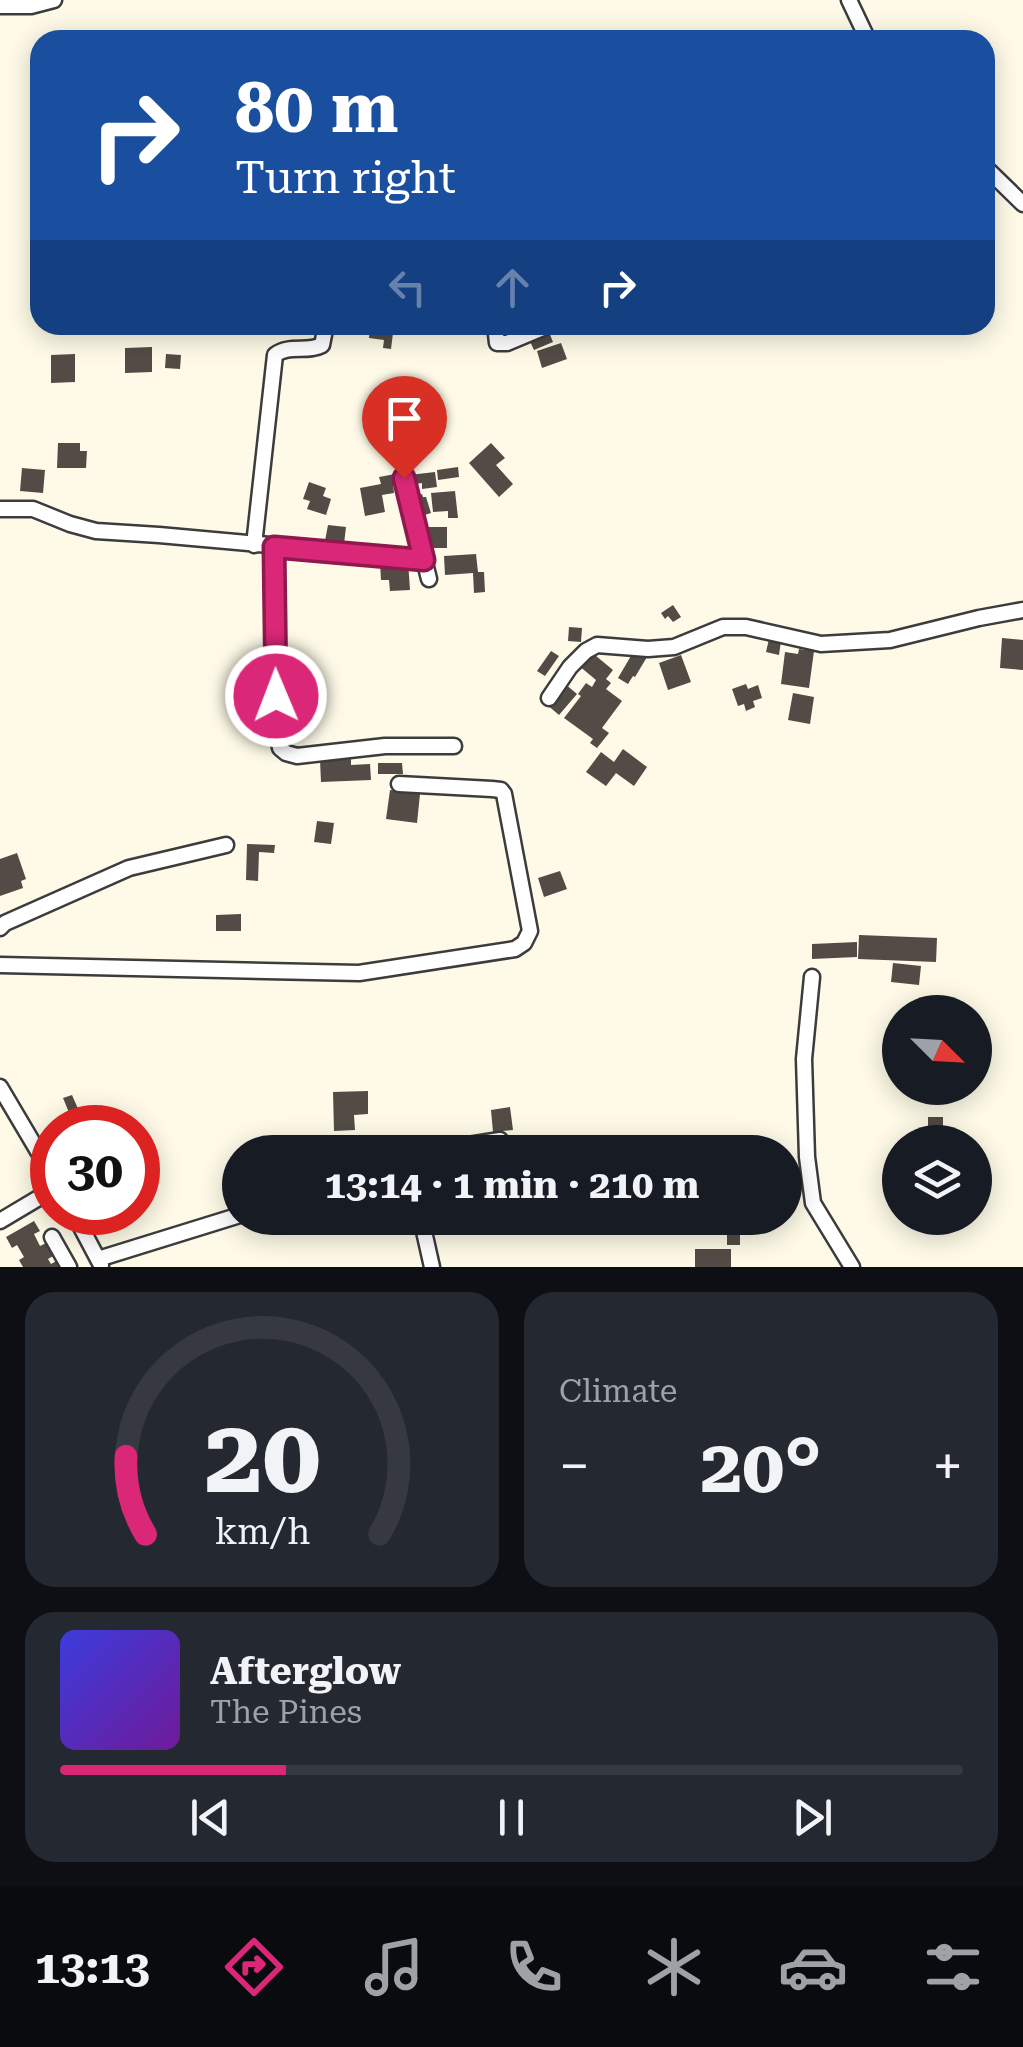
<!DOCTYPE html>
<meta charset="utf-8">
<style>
:root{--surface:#171b24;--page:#242831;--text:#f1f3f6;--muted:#9ea1a6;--line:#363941;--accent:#db2777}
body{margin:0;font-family:"Roboto Serif",serif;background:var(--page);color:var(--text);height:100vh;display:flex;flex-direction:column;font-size:38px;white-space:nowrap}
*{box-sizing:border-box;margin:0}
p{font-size:32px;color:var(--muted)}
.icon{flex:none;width:55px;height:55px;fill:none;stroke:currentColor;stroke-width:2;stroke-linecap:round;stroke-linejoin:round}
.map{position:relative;height:1267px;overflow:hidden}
.drawer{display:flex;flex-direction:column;gap:25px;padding:25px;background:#0d0f14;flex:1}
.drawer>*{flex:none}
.guide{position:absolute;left:30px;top:30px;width:965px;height:305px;border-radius:30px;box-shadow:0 5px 25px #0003;background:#1a4fa0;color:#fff;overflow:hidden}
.needle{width:65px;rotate:114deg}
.controls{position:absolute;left:882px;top:995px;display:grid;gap:20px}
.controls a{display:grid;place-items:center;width:110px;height:110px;border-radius:50%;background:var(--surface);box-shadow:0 5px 25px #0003;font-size:50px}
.speed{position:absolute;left:30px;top:1105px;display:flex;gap:20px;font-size:50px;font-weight:700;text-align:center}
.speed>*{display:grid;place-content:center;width:130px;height:130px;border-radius:50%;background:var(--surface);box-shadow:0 5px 25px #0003;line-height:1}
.speed .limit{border:15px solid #d22;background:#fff;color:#111}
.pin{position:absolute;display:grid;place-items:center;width:85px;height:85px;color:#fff;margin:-102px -42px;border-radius:50% 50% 50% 0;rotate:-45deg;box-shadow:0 0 10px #0007}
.pin .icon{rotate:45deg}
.me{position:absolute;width:110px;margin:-55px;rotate:359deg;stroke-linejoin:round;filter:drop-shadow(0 0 8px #0008)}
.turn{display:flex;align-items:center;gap:35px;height:210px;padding:0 40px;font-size:45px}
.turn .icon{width:130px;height:130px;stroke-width:2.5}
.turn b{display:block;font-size:70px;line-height:85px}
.lanes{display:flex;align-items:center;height:95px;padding:0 40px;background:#0003;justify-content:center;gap:50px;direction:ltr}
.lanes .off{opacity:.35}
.big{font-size:75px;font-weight:700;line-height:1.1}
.drawer .tile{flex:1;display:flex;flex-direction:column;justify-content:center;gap:15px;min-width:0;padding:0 35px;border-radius:30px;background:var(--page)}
.drawer .dial{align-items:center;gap:0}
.dial svg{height:260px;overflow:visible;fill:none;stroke:var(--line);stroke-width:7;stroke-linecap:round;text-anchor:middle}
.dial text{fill:var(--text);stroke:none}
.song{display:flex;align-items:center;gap:30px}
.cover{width:120px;height:120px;border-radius:15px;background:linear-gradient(135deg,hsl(240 70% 55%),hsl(280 70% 35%))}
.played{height:10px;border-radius:5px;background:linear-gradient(90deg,var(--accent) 25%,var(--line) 25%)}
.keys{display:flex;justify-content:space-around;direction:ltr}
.heat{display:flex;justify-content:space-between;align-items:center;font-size:55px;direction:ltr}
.drawer .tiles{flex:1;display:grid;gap:25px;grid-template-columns:1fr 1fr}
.tile:last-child{grid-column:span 2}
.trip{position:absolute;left:222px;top:1135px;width:580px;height:100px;border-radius:50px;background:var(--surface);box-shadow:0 5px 25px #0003;font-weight:700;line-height:100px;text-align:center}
.menu{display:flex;height:160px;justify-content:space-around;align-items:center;background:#090b0e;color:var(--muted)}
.menu .icon{width:70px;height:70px}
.menu .active{color:var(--accent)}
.menu b{font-size:45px;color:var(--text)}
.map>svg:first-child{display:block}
</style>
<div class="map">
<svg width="1023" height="1267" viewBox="0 0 1023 1267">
<rect width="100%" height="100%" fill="#fefae7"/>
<path fill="#524b46" d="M370 325H394L391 349 383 348 384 340 369 338Z
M547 327 553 342 534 350 527 335Z
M561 343 567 359 542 368 537 351Z
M152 347V372L125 373V348Z
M75 354V382L51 383V355Z
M166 354 181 355 180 369 165 368Z
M58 443H80V451H87L86 468H57Z
M491 443 505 458 496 465 513 484 499 497 469 463Z
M458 467 459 477 438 480 437 470Z
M22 468 45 470 43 493 20 491Z
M435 472 437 487 422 489V483L410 485 409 475Z
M395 474 397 484 393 485 394 493 382 495 385 512 365 516 360 488 381 484 379 477Z
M309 482 326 488 323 496 331 499 326 515 307 509 310 501 303 499Z
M455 491 458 518H448V511L433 512 431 493Z
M422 494 423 497H426L431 513 418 517 412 498Z
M328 525 346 527 344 544 325 541Z
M426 527H447V548H426Z
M476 554 478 572H484L485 592 474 593 473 573 445 575 444 556Z
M408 561 410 590 390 591 389 580H381L380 563Z
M673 605 681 617 673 622 668 616 665 619 661 613Z
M569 627 582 628 581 642 568 641Z
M1002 638 1023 640V670L1000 668Z
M769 639 781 641 779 655 766 652Z
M635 649 647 657 635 677 633 676 628 684 618 678Z
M799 649 814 651 809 688 781 684 785 652 798 654Z
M551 651 559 656 545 676 537 671Z
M590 651 613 670 606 679 611 683 606 689 622 701 602 728 609 733 597 748 590 743 593 739 564 718 581 696 578 694 586 683 592 687 596 680 578 665Z
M681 655 691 682 668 690 659 663Z
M564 683 577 694 559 715 546 704Z
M746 684 748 689 758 685 762 698 753 701 755 707 746 711 744 704 738 706 732 689Z
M793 693 814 697 810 724 788 720Z
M623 749 647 767 634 786 616 773 606 786 586 772 601 752 614 762Z
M351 759V765L370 764 371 780 321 782 320 760Z
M378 763H402L403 774H378Z
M390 790 420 794 417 823 386 819Z
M317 821 334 823 331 844 314 842Z
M247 844 275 845 274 853 259 852 258 881 246 880Z
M17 853 26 879 21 881 23 888 0 896V859Z
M560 871 567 889 544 897 538 878Z
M241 914V931H216V915Z
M859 935 937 938 936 962 858 959Z
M857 942V957L812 959V944Z
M893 963 921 966 919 985 891 982Z
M368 1091V1114L354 1115 355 1130 334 1131 333 1092Z
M72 1095 79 1111 70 1115 63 1098Z
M510 1107 513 1130 493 1132 491 1110Z
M928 1117H943V1142H928Z
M34 1221 40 1231 34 1234 40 1246 48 1242 55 1255 48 1259 51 1264 58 1260 62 1267H23L19 1260 24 1257 17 1245 12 1248 6 1237Z
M727 1231H740V1245H727Z
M695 1249H731V1267H695Z"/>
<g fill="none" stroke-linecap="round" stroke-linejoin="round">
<g stroke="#3c3c3c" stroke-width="19">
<path id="minor" d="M849 0 868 40
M0 6H31L54 0
M985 167 1023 204
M495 325 497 343H507L550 325
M404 478 429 579
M0 509H33L70 524 96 531 159 535 424 559
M254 545 275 355C289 344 307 353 322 345L326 325
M274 547 277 733 280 748 286 753 297 756 385 746H454
M549 698 570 667 586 651 597 645 648 649 674 647 723 627H746L821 644 890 640 979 618 1023 610
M0 928 5 923 129 868 226 845
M0 965 359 973 515 949 524 943 530 931 504 794 501 790 492 789 399 784
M812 977 804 1059 807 1157 813 1203 852 1267
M0 1087 52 1175
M424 1152 500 1140
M73 1212 101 1265
M421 1218 432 1267
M0 1221 52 1190
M52 1237 69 1267
M98 1259 240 1215"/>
</g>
<use href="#minor" stroke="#fff" stroke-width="14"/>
</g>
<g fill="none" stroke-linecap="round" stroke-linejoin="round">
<g stroke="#8e194d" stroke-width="25">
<path id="route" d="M276 696 274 547 424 560 404 478"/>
</g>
<use href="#route" stroke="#db2777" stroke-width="18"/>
</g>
</svg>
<div class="controls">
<a><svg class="needle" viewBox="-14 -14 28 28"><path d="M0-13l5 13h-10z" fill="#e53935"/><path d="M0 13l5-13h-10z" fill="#9ea1a6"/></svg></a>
<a><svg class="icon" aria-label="layers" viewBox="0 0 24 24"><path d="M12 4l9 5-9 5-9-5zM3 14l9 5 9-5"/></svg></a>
</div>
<div class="speed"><div class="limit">30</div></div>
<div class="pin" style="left:404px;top:478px;background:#d93025"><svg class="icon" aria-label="arrive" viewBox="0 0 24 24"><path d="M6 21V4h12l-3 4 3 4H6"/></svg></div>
<svg class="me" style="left:276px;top:696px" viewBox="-20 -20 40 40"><circle r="17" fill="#db2777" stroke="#fff" stroke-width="3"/><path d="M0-11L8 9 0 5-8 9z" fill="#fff"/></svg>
<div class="trip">13:14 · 1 min · 210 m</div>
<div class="guide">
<div class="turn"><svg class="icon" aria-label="right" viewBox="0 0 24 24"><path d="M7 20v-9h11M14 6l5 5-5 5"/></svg><div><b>80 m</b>Turn right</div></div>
<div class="lanes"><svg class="icon off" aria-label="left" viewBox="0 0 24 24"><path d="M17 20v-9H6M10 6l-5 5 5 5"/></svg><svg class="icon off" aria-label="ahead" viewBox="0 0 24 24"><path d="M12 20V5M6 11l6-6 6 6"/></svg><svg class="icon" aria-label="right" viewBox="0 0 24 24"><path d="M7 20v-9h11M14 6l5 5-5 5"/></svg></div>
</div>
</div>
<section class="drawer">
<div class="tiles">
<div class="tile dial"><svg viewBox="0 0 100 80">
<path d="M14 69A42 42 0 1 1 86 69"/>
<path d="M14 69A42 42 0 0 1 8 45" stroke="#db2777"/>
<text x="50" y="56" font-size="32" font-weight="700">20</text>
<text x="50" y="72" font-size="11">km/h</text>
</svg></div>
<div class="tile"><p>Climate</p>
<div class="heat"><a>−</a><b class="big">20°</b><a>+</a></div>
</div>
<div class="tile">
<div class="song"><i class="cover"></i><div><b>Afterglow</b><p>The Pines</p></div></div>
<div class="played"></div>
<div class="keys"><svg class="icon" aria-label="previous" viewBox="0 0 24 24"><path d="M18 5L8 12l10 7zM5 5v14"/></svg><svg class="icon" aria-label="pause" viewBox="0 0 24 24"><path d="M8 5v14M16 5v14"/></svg><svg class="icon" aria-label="next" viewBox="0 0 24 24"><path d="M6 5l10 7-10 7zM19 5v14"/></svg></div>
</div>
</div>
</section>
<nav class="menu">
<b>13:13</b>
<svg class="icon active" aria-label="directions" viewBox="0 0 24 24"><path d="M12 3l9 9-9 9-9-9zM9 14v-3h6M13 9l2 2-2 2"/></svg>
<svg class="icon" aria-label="music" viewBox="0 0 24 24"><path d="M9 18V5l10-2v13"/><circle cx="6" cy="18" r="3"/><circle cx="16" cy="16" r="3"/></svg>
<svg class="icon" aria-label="phone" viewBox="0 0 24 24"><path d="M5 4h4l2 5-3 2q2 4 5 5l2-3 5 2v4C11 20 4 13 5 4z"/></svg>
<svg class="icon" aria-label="climate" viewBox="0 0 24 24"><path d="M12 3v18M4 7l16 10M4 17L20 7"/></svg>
<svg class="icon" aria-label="car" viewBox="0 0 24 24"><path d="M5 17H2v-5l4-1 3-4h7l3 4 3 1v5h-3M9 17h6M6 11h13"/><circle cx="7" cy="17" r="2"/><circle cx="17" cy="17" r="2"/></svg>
<svg class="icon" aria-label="filters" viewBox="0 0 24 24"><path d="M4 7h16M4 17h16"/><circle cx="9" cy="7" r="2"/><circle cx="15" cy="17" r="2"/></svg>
</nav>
